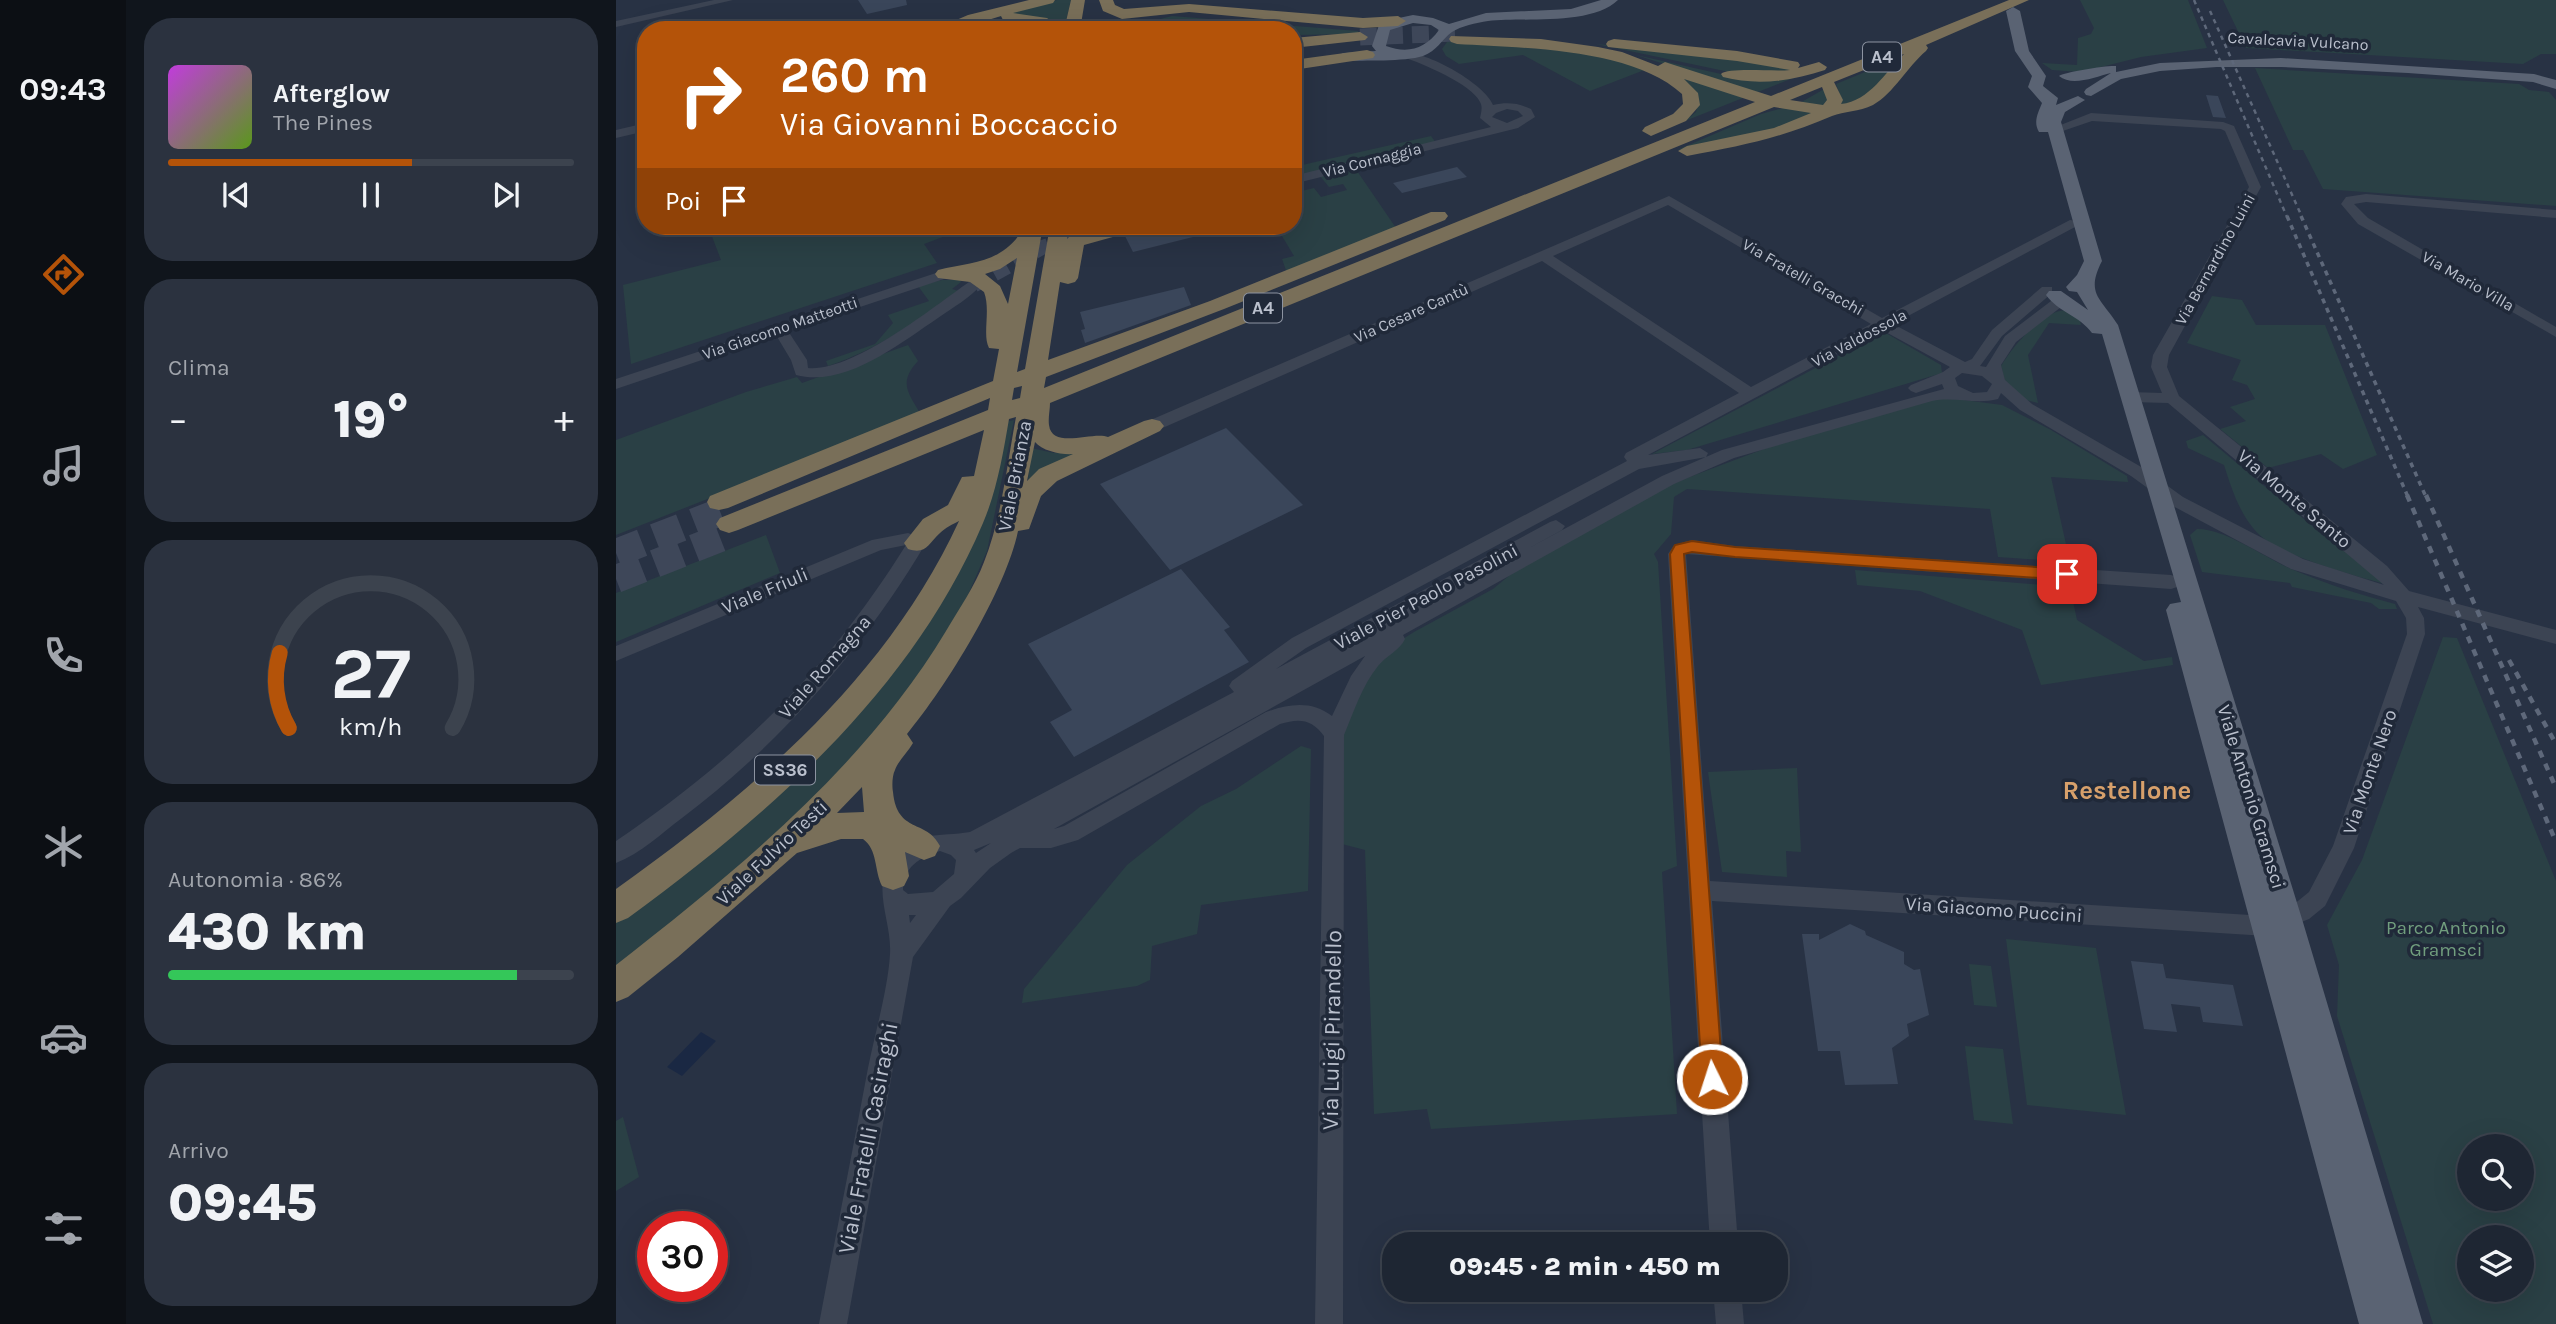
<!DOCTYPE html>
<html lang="it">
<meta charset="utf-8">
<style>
:root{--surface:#1e2633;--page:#2b323f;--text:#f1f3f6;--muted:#a1a5ac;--line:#3c434e;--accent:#b45309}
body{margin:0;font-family:Karla,sans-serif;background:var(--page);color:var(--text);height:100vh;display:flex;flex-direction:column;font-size:26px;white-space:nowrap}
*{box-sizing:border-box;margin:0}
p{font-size:23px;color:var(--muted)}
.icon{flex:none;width:38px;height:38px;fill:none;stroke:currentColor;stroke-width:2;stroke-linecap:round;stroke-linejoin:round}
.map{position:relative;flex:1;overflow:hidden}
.side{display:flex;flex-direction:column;gap:18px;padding:18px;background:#10151c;width:490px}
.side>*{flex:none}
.guide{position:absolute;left:21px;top:21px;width:665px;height:214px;border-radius:28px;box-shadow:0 7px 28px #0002,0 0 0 2px var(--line);background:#b45309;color:#fff;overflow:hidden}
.controls{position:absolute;left:1841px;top:1134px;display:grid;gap:14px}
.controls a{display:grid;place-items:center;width:77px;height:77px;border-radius:50%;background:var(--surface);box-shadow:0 7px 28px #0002,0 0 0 2px var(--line);font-size:35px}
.speed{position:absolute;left:21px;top:1211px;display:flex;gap:14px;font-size:35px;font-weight:700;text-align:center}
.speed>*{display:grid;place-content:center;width:91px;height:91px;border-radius:50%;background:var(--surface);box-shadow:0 7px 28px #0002,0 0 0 2px var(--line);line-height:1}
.speed .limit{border:10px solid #d22;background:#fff;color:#111}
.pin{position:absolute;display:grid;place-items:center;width:60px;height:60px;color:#fff;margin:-30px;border-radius:14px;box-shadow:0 4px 10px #0006}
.me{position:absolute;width:77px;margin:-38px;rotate:356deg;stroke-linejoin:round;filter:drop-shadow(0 0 5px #0008)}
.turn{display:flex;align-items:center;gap:24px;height:147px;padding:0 28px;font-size:32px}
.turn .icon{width:91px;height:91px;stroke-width:2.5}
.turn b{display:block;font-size:49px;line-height:60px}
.then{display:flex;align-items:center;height:66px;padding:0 28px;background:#0003;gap:14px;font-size:26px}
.big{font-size:52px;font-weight:800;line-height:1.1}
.side .widget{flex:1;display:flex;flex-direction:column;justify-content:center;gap:10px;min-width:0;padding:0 24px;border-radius:28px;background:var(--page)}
.side .dial{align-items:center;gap:0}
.dial svg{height:182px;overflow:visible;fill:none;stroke:var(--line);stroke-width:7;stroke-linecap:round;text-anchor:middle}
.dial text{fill:var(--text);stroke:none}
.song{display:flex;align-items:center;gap:21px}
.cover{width:84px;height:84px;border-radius:10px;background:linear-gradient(135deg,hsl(290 70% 55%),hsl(90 70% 35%))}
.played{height:7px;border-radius:4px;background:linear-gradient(90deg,var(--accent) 60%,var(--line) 60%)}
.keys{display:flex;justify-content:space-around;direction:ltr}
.heat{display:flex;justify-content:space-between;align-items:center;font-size:38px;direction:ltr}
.charge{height:10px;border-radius:5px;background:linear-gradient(90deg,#34c759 86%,var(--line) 0)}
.trip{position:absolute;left:766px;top:1232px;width:406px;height:70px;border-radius:28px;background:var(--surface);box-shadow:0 7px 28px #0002,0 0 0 2px var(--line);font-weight:800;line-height:70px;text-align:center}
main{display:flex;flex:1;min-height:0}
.tab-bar{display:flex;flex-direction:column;width:126px;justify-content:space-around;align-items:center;background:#0c0f14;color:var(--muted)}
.tab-bar .icon{width:49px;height:49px}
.tab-bar .selected{color:var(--accent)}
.tab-bar b{font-size:32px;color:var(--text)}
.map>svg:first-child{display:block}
</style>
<main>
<nav class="tab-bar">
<b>09:43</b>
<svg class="icon selected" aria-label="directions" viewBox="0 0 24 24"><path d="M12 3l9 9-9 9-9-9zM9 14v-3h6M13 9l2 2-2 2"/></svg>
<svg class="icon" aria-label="music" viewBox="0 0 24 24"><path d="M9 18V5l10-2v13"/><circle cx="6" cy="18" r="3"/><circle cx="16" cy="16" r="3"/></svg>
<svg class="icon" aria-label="phone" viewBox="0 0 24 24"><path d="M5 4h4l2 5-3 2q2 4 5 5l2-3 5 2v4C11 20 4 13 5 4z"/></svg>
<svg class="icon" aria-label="climate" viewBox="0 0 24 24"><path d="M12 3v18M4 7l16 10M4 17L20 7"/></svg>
<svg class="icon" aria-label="car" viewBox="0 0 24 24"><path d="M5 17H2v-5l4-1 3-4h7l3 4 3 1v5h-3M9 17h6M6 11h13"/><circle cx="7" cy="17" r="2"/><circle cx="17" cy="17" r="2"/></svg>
<svg class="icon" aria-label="filters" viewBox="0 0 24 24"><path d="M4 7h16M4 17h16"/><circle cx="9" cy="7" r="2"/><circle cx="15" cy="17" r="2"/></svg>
</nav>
<section class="side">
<div class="widget">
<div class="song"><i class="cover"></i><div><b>Afterglow</b><p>The Pines</p></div></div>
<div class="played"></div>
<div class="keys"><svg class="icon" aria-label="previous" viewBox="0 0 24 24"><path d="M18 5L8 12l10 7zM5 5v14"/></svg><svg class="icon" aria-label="pause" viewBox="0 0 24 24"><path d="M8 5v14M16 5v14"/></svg><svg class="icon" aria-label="next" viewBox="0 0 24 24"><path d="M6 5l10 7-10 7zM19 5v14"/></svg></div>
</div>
<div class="widget"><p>Clima</p>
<div class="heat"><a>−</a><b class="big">19°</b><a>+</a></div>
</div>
<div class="widget dial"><svg viewBox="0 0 100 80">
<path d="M14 69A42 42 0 1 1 86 69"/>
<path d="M14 69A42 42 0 0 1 10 36" stroke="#b45309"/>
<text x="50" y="56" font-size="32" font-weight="700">27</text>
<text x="50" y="72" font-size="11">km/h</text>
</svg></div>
<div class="widget"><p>Autonomia · 86%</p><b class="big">430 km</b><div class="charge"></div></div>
<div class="widget"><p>Arrivo</p><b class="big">09:45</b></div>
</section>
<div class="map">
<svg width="1940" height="1324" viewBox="0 0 1940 1324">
<rect width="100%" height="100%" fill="#283244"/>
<path fill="#2a4045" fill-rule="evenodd" d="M441 0H455L448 29 388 16 374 18Z
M1464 0H1572L1591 48 1525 57 1465 72 1436 70 1426 63 1461 65 1462 38 1475 34 1478 28Z
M1607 0H1940V54H1925L1907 64 1630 48Z
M556 16 742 31 743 34 677 35V30H523L529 23Z
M407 20 426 30H343L364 23Z
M841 39 982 52 1031 69 974 91 907 55 843 64 830 56 826 49 831 42Z
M980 44 1126 58 1184 70 1123 74Z
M1020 55 1123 78H1177L1069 121 1080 112 1082 105 1059 76 1127 89Z
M1288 56 1248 99 1221 108 1225 97 1220 84Z
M1639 68 1903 84 1913 90 1933 92 1940 100V206L1707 189 1687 150H1677Z
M1210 88 1213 101 1181 124 1061 150 1145 114 1182 104Z
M815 136 820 143 677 179V167Z
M739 168 780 228 671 273 666 259 678 256 660 226H677V193L698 188 705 197 731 190 727 184 713 187 704 176Z
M92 226H356L308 244 321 263 15 364 7 285 105 260Z
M326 280H344L345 282 336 289 343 291C296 324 267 347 212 366L210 361 259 344 277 323 272 315 313 301 302 286Z
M1596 296 1626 300 1640 325H1709L1761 455 1727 469 1705 454 1652 468 1604 429 1630 421 1614 407 1639 399 1631 385 1616 380 1625 360 1571 343Z
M1449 310 1462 313 1465 325 1433 323 1412 355 1422 403 1410 400 1389 381 1385 366C1397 346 1425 312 1449 310Z
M1268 332 1325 365 1326 373 1071 450 1036 454Z
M292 345 302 361C282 383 292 392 305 415L0 535V440L130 392 181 377 186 383Z
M1325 397 1386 405 1435 430 1511 476 1512 482 1435 477 1454 562 1382 557 1374 509 1071 489 1058 497 1055 534 1038 554 1042 562 1061 866 1046 872 1061 1114 815 1129 811 1109 758 1114 749 850 726 844 728 732 738 701 771 649 798 632 877 589 906 565 1055 484 1156 446Z
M398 420 371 551 345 611 305 676 212 789 0 976V921L328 598 364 529 389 422Z
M1587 435 1719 545 1722 544 1770 584C1739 576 1670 557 1646 537 1625 519 1616 490 1608 465L1572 448 1570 441Z
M415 448 438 453 462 452 412 481Z
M1581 529C1609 528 1652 560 1680 571 1713 585 1745 595 1779 604L1781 609H1763L1755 603 1676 587 1674 583 1586 572 1574 535Z
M150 535 164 573 0 642V593Z
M1239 570 1454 587 1461 620 1528 661 1556 657 1557 665 1425 685 1406 630 1304 591 1241 585Z
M1827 637 1841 638 1940 881V1324H1817L1721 1016 1723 965 1711 925 1746 860ZM1853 1146H1906V1199H1853ZM1853 1237H1906V1290H1853Z
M685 746 695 749 692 891 585 905 581 934 536 946 534 980 521 986 406 1003 408 989 511 865 585 806 620 789Z
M1181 768 1185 852 1170 851 1171 877 1106 872 1092 772Z
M1390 939 1480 948 1510 1115 1411 1105Z
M1353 964 1375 966 1381 1007 1358 1005Z
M1349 1046 1387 1049 1397 1124 1358 1120Z
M7 1117 23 1177 0 1191V1121Z"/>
<path fill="#1a2843" d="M85 1032 100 1041 66 1076 51 1067Z"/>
<path fill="#3a465a" d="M242 0H290L291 5 251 14Z
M1590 95 1602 96 1610 118 1597 117Z
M841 167 851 177 786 193 777 183Z
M528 226H604L605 230 517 252 509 236 523 233Z
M568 287 575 305 469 343 465 330 469 329 464 312Z
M610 428 687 505 554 570 484 484Z
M565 569 614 627 608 630 633 662 458 757 434 722 456 710 412 644Z
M1234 924 1249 931 1250 935 1288 952V964L1298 970 1304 969 1313 1015 1291 1024 1293 1036 1276 1048 1282 1084 1229 1085 1224 1051H1202L1186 934H1203V940Z
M1515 961 1547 964 1550 978 1617 985 1627 1026 1587 1022 1584 1007 1555 1004 1561 1032 1528 1029Z"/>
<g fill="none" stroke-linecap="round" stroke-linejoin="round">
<path stroke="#3e4759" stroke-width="15" stroke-dasharray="15 8" stroke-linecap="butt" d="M358 285 425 248 476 230"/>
<path stroke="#3e4759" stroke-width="17" stroke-dasharray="17 9" stroke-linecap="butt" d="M744 37 841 33"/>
<path stroke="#3e4759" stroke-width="28" stroke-dasharray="28 14" stroke-linecap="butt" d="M0 553 107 511
M0 579 117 533"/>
<path fill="#3c4453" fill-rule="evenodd" d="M98 0H117L0 27V21Z
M787 53C809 50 869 84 877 105 891 102 902 103 915 109L919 117 902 128 677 184V176L875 127 864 118C865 113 867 107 864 102 856 84 805 63 787 57ZM891 109 902 111 907 116 891 123 876 117 880 113Z
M1475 113 1607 122 1618 126 1645 187 1553 355 1551 367 1563 396 1771 566 1793 591 1940 630V644L1802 607 1808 618 1809 634 1738 848 1709 906 1693 919 1651 936 1096 901 1122 1244H1094L1052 554 1058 545 1076 540 1119 546 1555 575 1561 577 1564 582 1561 587 1555 589 1070 554 1094 881 1650 916 1677 905 1693 892 1717 846 1791 634 1790 618 1780 601 1675 569 1555 505 1515 476 1404 410 1385 393 1382 399C1359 405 1338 396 1316 401L1118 458 1058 484 787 635 789 639C784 650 770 656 762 666 746 686 738 711 728 735L727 1324H699L708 736C696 719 683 718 664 724L462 840 435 848H404L395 853 374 868 345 898 334 906 297 957 231 1324H203C219 1239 236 1154 252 1068 259 1033 272 989 274 954 276 922 256 890 274 861 292 830 325 837 354 832L618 692 613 686 616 681 676 638 1011 461 1008 457 1010 453 1123 393 926 261 542 430H530L528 426 530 422 1053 196 1266 318 1454 220 1459 221V227L1277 324 1349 362 1356 359 1376 330 1426 287H1436V293L1386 336 1364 366 1370 367 1389 336 1439 298H1449V304L1400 342 1385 365 1389 380 1416 404 1527 468 1567 497 1687 559 1768 585 1552 403 1514 402 1506 397 1514 392 1546 393 1535 367 1537 355 1633 187 1609 131 1605 129 1476 121 1438 134 1432 130ZM1052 205 1255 324 1135 387 937 256ZM1266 330 1334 367 1327 372 1295 385 1292 388 1295 391 1300 393 1326 384 1328 389 1106 450 1046 476 904 553 946 530 949 526 940 520 934 522 660 669 690 648 1023 469 1090 457 1092 453 1084 448 1032 455ZM1346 373 1366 376 1376 384 1371 392 1357 393 1342 386 1339 378ZM749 656 735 676 716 716C695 700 673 704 650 712L448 826 438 829ZM375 843 360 853 358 850ZM324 851 335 855 340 860 338 874 317 892 292 894 287 890C287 867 304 857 324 851ZM293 915H300L294 923Z
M30 123V131L0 138V130Z
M1750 194 1940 210V218L1750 202 1738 204 1752 218 1940 327V337L1742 224 1725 204 1730 197Z
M477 226H499L481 233H471V227Z
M329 270 334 271V277L172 331 191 360 192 368C237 372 316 308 353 282H363L365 285C354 298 336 308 322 318 283 344 229 388 180 375L175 360 160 335 0 389V379Z
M292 533 307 539 310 543C246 650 166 742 66 818 46 833 24 854 0 863V841C122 758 212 670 290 545L265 550 0 661V646L256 540Z
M1097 1290H1125L1128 1324H1100Z"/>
<path fill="#5a6373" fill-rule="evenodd" d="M985 0H1002C975 26 908 17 872 21 860 23 845 26 836 32 825 40 821 51 807 56 788 62 749 60 727 61L720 57 727 53 760 51 756 46 763 25 778 19 797 15 817 18 833 24 870 13 955 9ZM797 23 815 25 823 30C809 49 792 54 770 46L774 30Z
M1397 7 1404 11 1413 51 1430 76 1427 86 1442 98 1440 105 1462 96 1469 100 1449 112 1445 122 1486 261C1469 294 1485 298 1502 325L1686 919 1807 1324H1743L1550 610 1554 604 1565 602 1486 334 1476 333C1464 316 1442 312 1430 295L1433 291H1445L1472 310 1461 292 1453 291 1450 287 1461 275 1468 261 1432 132H1423C1417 122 1422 113 1426 103L1412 87 1416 76 1399 51 1390 11Z
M1665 58 1918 74 1940 80V89L1917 82 1792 73 1665 67H1601L1544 71 1505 79 1475 96 1470 95 1468 92 1470 89 1495 73C1479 77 1456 87 1443 76 1448 72 1492 65 1500 66V72L1544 63Z"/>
<path fill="#796f59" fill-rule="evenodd" d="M413 0H439L437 3 397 13 431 18 447 30C429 30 404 24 387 20L385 16 340 30H317L352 15Z
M455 0H469L464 30H448Z
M483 0H497L499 5 508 9 573 4 747 18 782 16 790 21 782 26 747 28 573 12 506 19 487 11Z
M1393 0H1413L1310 45 1312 48 1310 51C1291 67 1278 93 1257 105 1243 112 1228 111 1216 116 1165 138 1125 146 1071 156L1062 151 1071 146 1158 128 1195 113 1158 107 434 403C434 410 432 418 433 425 436 450 477 431 492 437L528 421 536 419 544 421 548 426 544 431 441 481 425 496 413 529 402 531C390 590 330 687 291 734L297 743C292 752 282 761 279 770 276 776 276 786 277 792 281 834 311 819 324 846L319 856 308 860 289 852 293 876 288 886 277 890 266 886C258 870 262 850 247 839H225L181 853 62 957 12 997 0 1002V965C124 868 248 767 330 631 343 609 359 586 368 562 386 517 391 464 400 417L393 419C387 454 381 490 367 523 296 690 155 813 12 918L0 923V889C138 791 271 677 343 521 337 524 329 528 324 533 312 544 310 555 292 549L288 543 307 519 332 505 346 477 358 476 368 430 122 530 113 533 104 530 100 524 104 518 372 410 374 398 112 508 103 510 94 508 91 502 94 496 377 381 383 349 373 348C366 335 375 310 368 292L354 282 322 278 319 274 322 270C358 261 387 264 409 226H427L401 372 409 369 434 226H452L451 239 454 236 493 226H525L522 230 468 245 462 278 459 282 452 284 444 282 432 360 594 301 815 212H829L832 216 829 220 608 309 430 377 428 388 1139 102 1068 79 1082 93 1084 105 1070 121 1035 136 1026 131 1029 127 1057 114 1067 104 1066 94C1016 48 906 48 841 44L835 42 833 39 835 36 925 39 982 47 1006 52 1042 66 1049 62 1055 64 1155 96ZM1288 54C1269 72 1254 101 1225 104L1227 100 1218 82ZM1206 87 1211 100 1207 105 1174 100ZM401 258 392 304 384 286 369 274 384 269ZM406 386 404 398 396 400 398 388ZM419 442C426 451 446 455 457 454L423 469 411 481ZM246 787 248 812 221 813Z
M744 32 752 37 749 40 677 48V38Z
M998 39 1121 51 1182 62 1184 65 1182 68 1203 62 1211 67 1209 70C1176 81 1141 86 1107 77L1105 74C1112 67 1159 72 1174 70L1121 61 992 47 990 44 992 41Z
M751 50 757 52 759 55 757 58 677 70V60Z"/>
<path stroke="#5e687a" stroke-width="2.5" stroke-dasharray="4.5 4.5" stroke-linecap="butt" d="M1578 0 1671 217
M1594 11 1686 217"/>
<path stroke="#5e687a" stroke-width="3.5" stroke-dasharray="5 5" stroke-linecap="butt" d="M1671 216 1792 497
M1685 216 1810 497"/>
<path stroke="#5e687a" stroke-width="4.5" stroke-dasharray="7 7" stroke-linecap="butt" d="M1791 495 1940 842
M1810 495 1940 788
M1893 660 1940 744"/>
</g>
<path fill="#b45309" stroke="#753606" stroke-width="2" d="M1076 541 1119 547 1451 569 1458 574 1451 580 1119 557 1076 552 1068 554 1107 1079 1104 1086 1096 1089 1089 1086 1086 1079 1054 554 1059 545Z"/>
<g text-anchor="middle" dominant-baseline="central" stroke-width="7" stroke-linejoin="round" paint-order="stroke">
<g font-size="16" fill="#bac0cd" stroke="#202939">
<text transform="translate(1682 41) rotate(3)">Cavalcavia Vulcano</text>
<text transform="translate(756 160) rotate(-14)">Via Cornaggia</text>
<text transform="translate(1599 259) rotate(-61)">Via Bernardino Luini</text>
<text transform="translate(1187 277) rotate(30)">Via Fratelli Gracchi</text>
<text transform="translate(1852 281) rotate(30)">Via Mario Villa</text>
<text transform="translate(795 313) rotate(-24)">Via Cesare Cantù</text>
<text transform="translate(164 328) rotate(-19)">Via Giacomo Matteotti</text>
<text transform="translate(1243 338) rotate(-28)">Via Valdossola</text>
</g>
<g fill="#202939" stroke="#8c93a1" stroke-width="2">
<rect x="1247" y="42.5" width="38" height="29" rx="5"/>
<rect x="628" y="293.5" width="38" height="29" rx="5"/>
<rect x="139" y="755.5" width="60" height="29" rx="5"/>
</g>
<g font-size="18" font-weight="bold" fill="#bac0cd">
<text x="1266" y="57">A4</text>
<text x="647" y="308">A4</text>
<text x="169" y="770">SS36</text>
</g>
<g font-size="19" fill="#bac0cd" stroke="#202939">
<text transform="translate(399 476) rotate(-79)">Viale Brianza</text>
<text transform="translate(1678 499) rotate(40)">Via Monte Santo</text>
<text transform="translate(149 591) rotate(-23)">Viale Friuli</text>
<text transform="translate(810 597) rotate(-28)">Viale Pier Paolo Pasolini</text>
<text transform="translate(209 667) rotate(-49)">Viale Romagna</text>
<text transform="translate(1754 772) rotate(-71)">Via Monte Nero</text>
<text transform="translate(1635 797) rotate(73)">Viale Antonio Gramsci</text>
<text transform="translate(156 853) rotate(-43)">Viale Fulvio Testi</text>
<text transform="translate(1378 910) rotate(4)">Via Giacomo Puccini</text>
</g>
<g font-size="19" fill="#719e7e" stroke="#202939">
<text x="1830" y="928">Parco Antonio<tspan x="1830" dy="22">Gramsci</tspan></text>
</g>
<g font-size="23" fill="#bac0cd" stroke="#202939">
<text transform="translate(716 1030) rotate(-89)">Via Luigi Pirandello</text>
<text transform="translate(252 1138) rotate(-79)">Viale Fratelli Casiraghi</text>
</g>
<g font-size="26" font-weight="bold" fill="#d7a06b" stroke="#202939">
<text x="1511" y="790">Restellone</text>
</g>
</g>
</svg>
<div class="controls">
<a><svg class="icon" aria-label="search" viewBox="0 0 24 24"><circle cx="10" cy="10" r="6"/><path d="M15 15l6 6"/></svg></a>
<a><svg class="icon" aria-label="layers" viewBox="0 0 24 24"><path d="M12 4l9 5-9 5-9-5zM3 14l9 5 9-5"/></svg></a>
</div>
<div class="speed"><div class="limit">30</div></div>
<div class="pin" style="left:1451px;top:574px;background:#d93025"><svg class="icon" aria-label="arrive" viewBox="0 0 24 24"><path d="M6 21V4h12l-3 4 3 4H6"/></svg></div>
<svg class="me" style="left:1096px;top:1079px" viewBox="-20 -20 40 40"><circle r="17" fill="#b45309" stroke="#fff" stroke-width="3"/><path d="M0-11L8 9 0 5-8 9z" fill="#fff"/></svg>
<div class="trip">09:45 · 2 min · 450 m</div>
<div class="guide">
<div class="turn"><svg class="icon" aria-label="right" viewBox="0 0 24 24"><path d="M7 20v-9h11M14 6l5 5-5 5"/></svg><div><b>260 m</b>Via Giovanni Boccaccio</div></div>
<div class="then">Poi<svg class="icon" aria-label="arrive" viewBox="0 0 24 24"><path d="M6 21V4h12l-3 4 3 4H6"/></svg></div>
</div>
</div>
</main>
